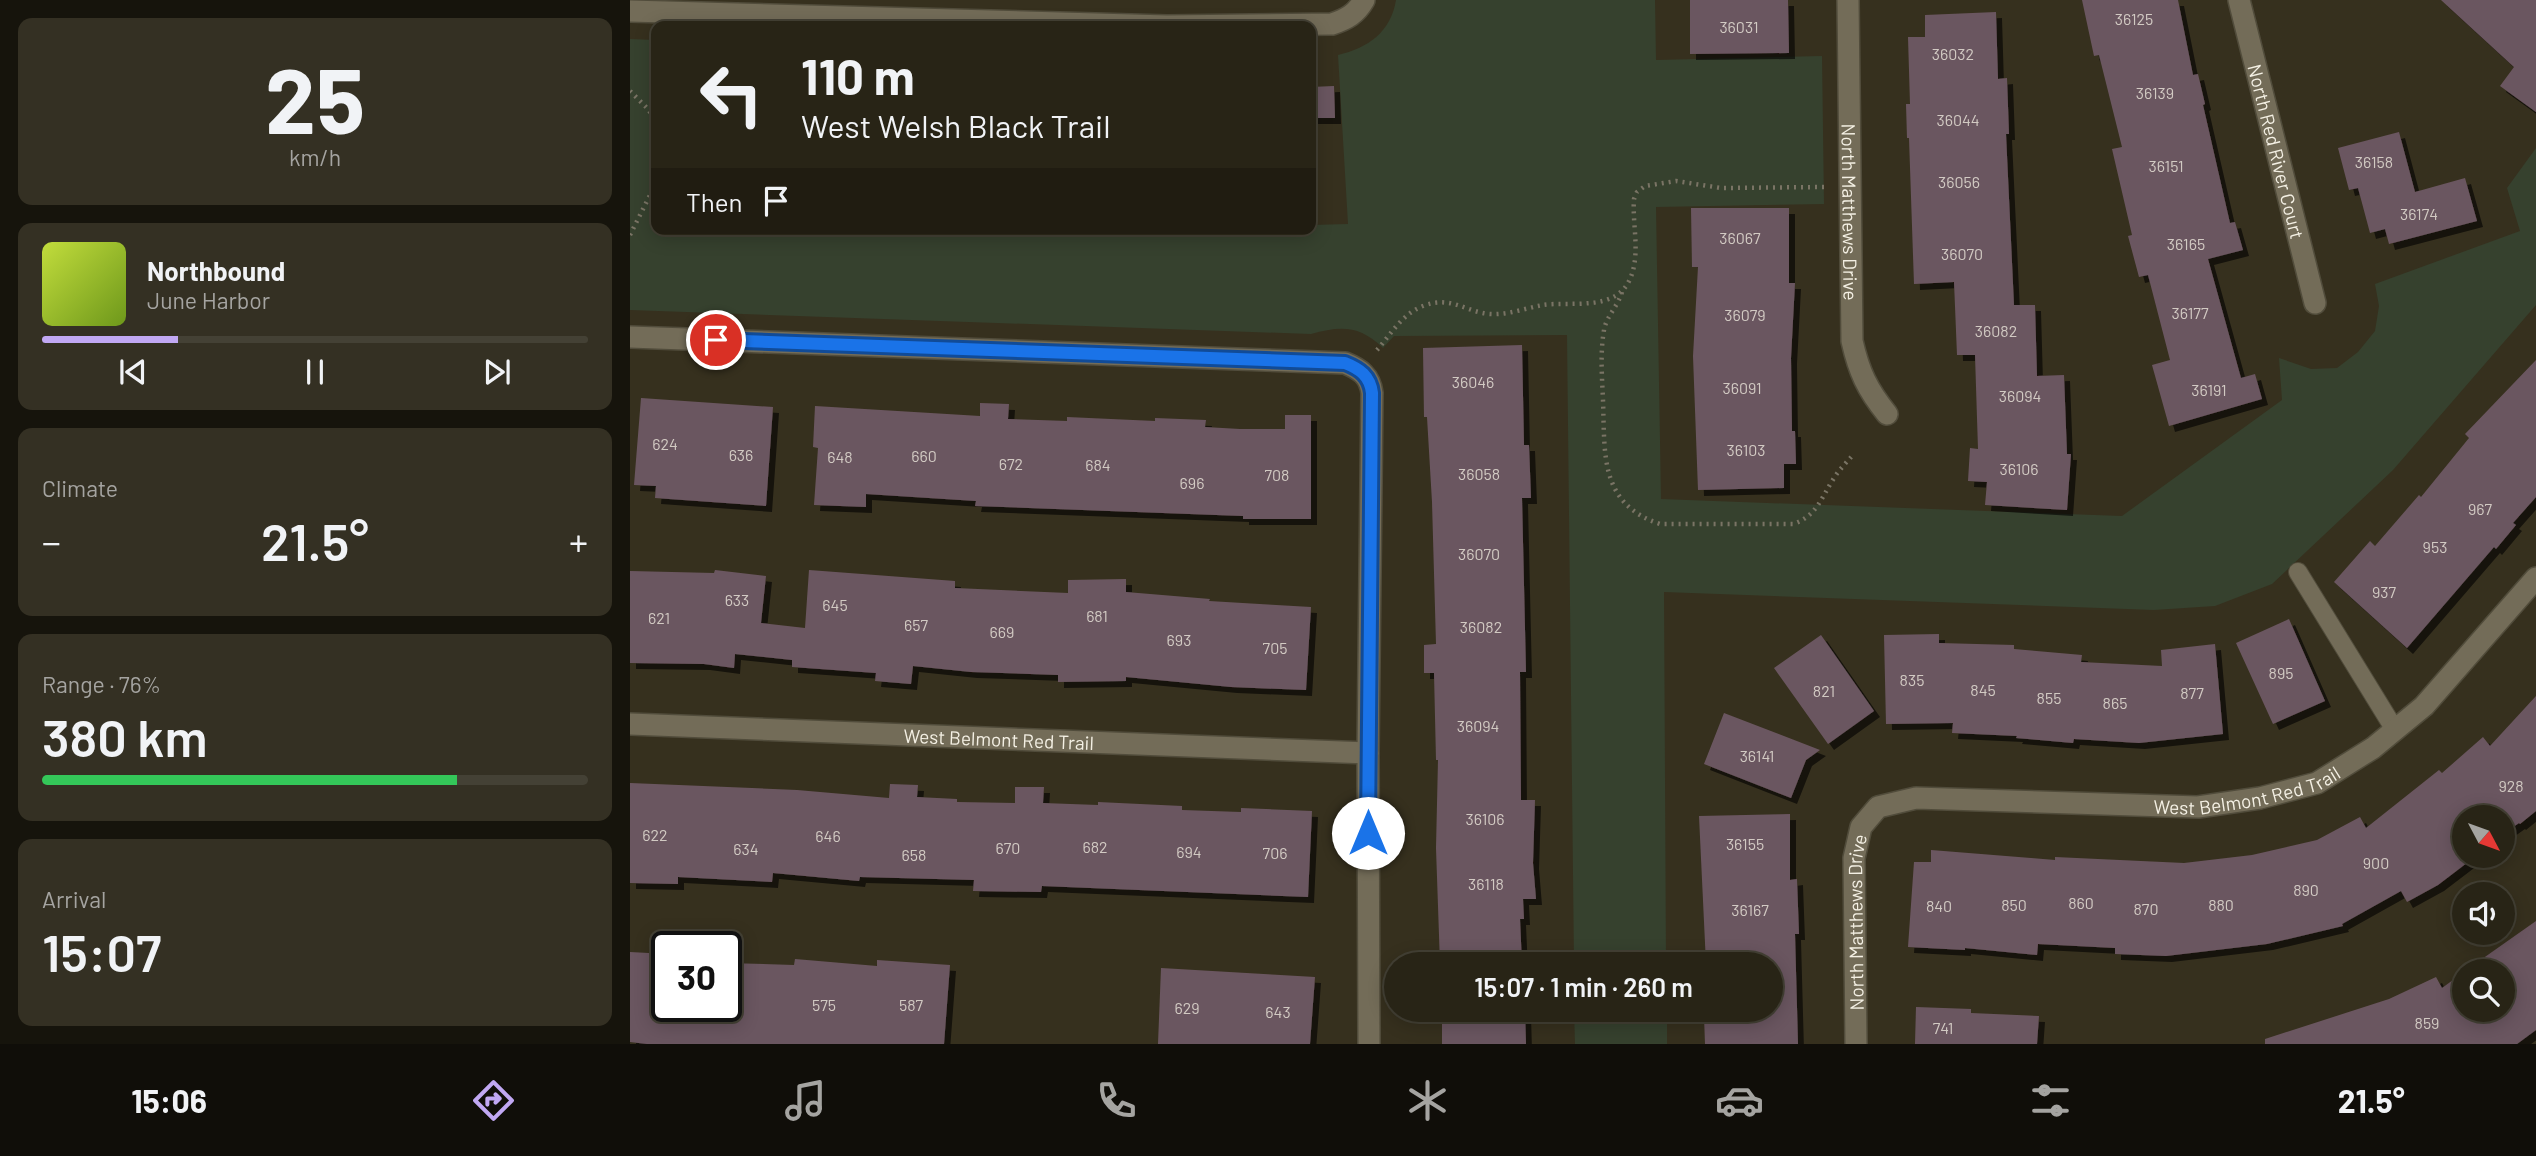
<!DOCTYPE html>
<meta charset="utf-8">
<style>
:root{--surface:#282416;--page:#343023;--text:#f1f3f6;--muted:#a5a4a1;--line:#444135;--accent:#c1a8f3}
body{margin:0;font-family:Barlow,sans-serif;background:var(--page);color:var(--text);height:100vh;display:flex;flex-direction:column;font-size:26px;white-space:nowrap}
*{box-sizing:border-box;margin:0}
p{font-size:23px;color:var(--muted)}
.icon{flex:none;width:38px;height:38px;fill:none;stroke:currentColor;stroke-width:2;stroke-linecap:round;stroke-linejoin:round}
.map{position:relative;flex:1;overflow:hidden}
.details{display:flex;flex-direction:column;gap:18px;padding:18px;background:#16140c;width:630px}
.details>*{flex:none}
.hud{position:absolute;left:21px;top:21px;width:665px;height:214px;border-radius:14px;box-shadow:0 4px 18px #0003,0 0 0 2px var(--line);background:#282416;color:var(--text);overflow:hidden}
.needle{width:46px;rotate:131deg}
.controls{position:absolute;left:1822px;top:805px;display:grid;gap:14px}
.controls a{display:grid;place-items:center;width:63px;height:63px;border-radius:50%;background:var(--surface);box-shadow:0 4px 18px #0003,0 0 0 2px var(--line);font-size:35px}
.speed{position:absolute;left:21px;top:931px;display:flex;gap:14px;font-size:35px;font-weight:700;text-align:center}
.speed>*{display:grid;place-content:center;width:91px;height:91px;border-radius:50%;background:var(--surface);box-shadow:0 4px 18px #0003,0 0 0 2px var(--line);line-height:1}
.speed .limit{border:4px solid #111;border-radius:10px;background:#fff;color:#111}
.pin{position:absolute;display:grid;place-items:center;width:60px;height:60px;color:#fff;margin:-30px;border:4px solid #fff;border-radius:50%;box-shadow:0 2px 7px #0007}
.me{position:absolute;width:77px;margin:-38px;rotate:0deg;stroke-linejoin:round;filter:drop-shadow(0 0 5px #0008)}
.turn{display:flex;align-items:center;gap:24px;height:147px;padding:0 35px;font-size:32px}
.turn .icon{width:91px;height:91px;stroke-width:2.5}
.turn b{display:block;font-size:49px;line-height:60px}
.then{display:flex;align-items:center;height:66px;padding:0 35px;background:#0003;gap:14px;font-size:26px}
.big{font-size:52px;font-weight:600;line-height:1.1}
.details .widget{flex:1;display:flex;flex-direction:column;justify-content:center;gap:10px;min-width:0;padding:0 24px;border-radius:14px;background:var(--page)}
.details .dial{align-items:center;gap:0}
.dial b{font-size:91px;line-height:1}
.song{display:flex;align-items:center;gap:21px}
.cover{width:84px;height:84px;border-radius:10px;background:linear-gradient(135deg,hsl(70 70% 55%),hsl(80 70% 35%))}
.played{height:7px;border-radius:4px;background:linear-gradient(90deg,var(--accent) 25%,var(--line) 25%)}
.keys{display:flex;justify-content:space-around;direction:ltr}
.heat{display:flex;justify-content:space-between;align-items:center;font-size:38px;direction:ltr}
.charge{height:10px;border-radius:5px;background:linear-gradient(90deg,#34c759 76%,var(--line) 0)}
.trip{position:absolute;left:754px;top:952px;width:399px;height:70px;border-radius:35px;background:var(--surface);box-shadow:0 4px 18px #0003,0 0 0 2px var(--line);font-weight:600;line-height:70px;text-align:center}
.tabs{display:flex;height:112px;justify-content:space-around;align-items:center;background:#100e09;color:var(--muted)}
.tabs .icon{width:49px;height:49px}
.tabs .selected{color:var(--accent)}
.tabs b{font-size:32px;color:var(--text)}
main{display:flex;flex:1;min-height:0}
.map>svg:first-child{display:block}
</style>
<main>
<section class="details">
<div class="widget dial"><b>25</b><p>km/h</p></div>
<div class="widget">
<div class="song"><i class="cover"></i><div><b>Northbound</b><p>June Harbor</p></div></div>
<div class="played"></div>
<div class="keys"><svg class="icon" aria-label="previous" viewBox="0 0 24 24"><path d="M18 5L8 12l10 7zM5 5v14"/></svg><svg class="icon" aria-label="pause" viewBox="0 0 24 24"><path d="M8 5v14M16 5v14"/></svg><svg class="icon" aria-label="next" viewBox="0 0 24 24"><path d="M6 5l10 7-10 7zM19 5v14"/></svg></div>
</div>
<div class="widget"><p>Climate</p>
<div class="heat"><a>−</a><b class="big">21.5°</b><a>+</a></div>
</div>
<div class="widget"><p>Range · 76%</p><b class="big">380 km</b><div class="charge"></div></div>
<div class="widget"><p>Arrival</p><b class="big">15:07</b></div>
</section>
<div class="map">
<svg width="1906" height="1044" viewBox="0 0 1906 1044">
<defs>
<filter id="shadow"><feDropShadow dx="6" dy="6" stdDeviation="0" flood-color="#0009"/></filter>
</defs>
<rect width="100%" height="100%" fill="#36301e"/>
<path fill="#36412e" d="M766 0H1025L1026 60 1192 56 1194 204 1026 207 1031 499 1492 516 1652 400 1649 358 1681 369 1707 368 1728 352 1745 331 1749 306 1745 284 1890 231 1877 188 1906 148V305L1763 470 1642 584 1585 606 1524 610 1034 592 1036 964H944L937 335 764 336 753 348C729 325 711 326 681 334L0 310V39L26 40V229H681V225L718 224 708 55C738 48 761 32 766 0Z
M944 1010H1037V1044H945Z"/>
<path fill="#6b5660" filter="url(#shadow)" d="M1060 0H1158L1159 53 1060 54Z
M1452 0H1548L1563 75 1568 74 1575 104 1573 105 1600 223 1605 222 1613 250 1578 259 1611 378 1625 374 1632 399 1539 426 1522 365 1540 360 1518 275 1509 277 1498 236 1502 235 1482 149 1492 147 1469 55 1464 56Z
M1811 0H1906V112L1870 86 1884 67Z
M1366 12 1368 79 1377 78 1379 134H1376L1384 305H1405L1407 376 1434 375 1437 454H1441L1437 510 1355 505 1357 482 1338 481 1340 448 1348 449 1345 355H1327L1324 282 1284 284 1279 138H1277L1276 104H1280L1278 37H1295V15Z
M704 86 705 118H681V87Z
M1769 132 1785 192 1835 178 1847 221 1759 244 1755 229 1740 233 1728 188 1719 190 1708 148Z
M1061 208H1159V283H1165L1161 358 1162 431H1165L1166 464H1154V488L1068 490 1063 356 1068 267H1062Z
M892 345 894 445H899L901 498H892L896 672H890L891 800H905L903 863 906 899H893L894 919H890L892 964H810L806 848 808 760H806L804 673H794V645L806 644 802 502 797 417H794L793 348Z
M1906 360V497L1883 523 1886 525 1866 549 1864 547 1777 648 1704 582 1740 541 1745 546 1789 495 1791 497 1839 438 1835 434Z
M11 398 143 407 136 506 25 498 26 486 4 485Z
M350 403 379 404 378 419 437 421V417L525 421V418L576 420 575 427 610 429H655V415H681V519H613V516L345 506 346 501 236 494V507L184 505 188 448 183 447 185 406 350 416Z
M85 570 136 576 131 623 175 628 179 570 325 581V588L438 593V580L496 579V592L580 599 579 601 681 607 676 690 601 687 496 677V681L428 682V675L341 672 283 666 281 684 245 681 246 673 162 667V660L105 654 104 668 74 664 0 663V571L84 573Z
M1659 619 1695 701 1643 724 1606 643Z
M1309 634V643L1384 645V649L1452 655 1451 662 1532 666 1531 650 1585 644 1593 734 1509 743 1444 739 1443 743 1386 738 1387 736 1322 733 1323 723 1256 724 1254 635Z
M1191 635 1244 711 1198 744 1144 668Z
M1906 696V811L1890 824 1889 823 1872 835V817H1834V856H1846L1808 885 1777 902 1771 891 1712 924 1713 926 1637 944 1536 956 1485 954V948L1408 944 1407 955 1335 948V950L1278 947 1284 862H1301V850L1425 860V857L1554 863 1622 855 1687 840 1730 817 1736 828 1809 770 1812 773 1853 737 1860 746Z
M1094 713 1190 750 1176 760 1161 798 1074 764Z
M0 783 167 790 259 798 260 784 288 785 287 797 327 799V802L385 803V787H414L413 803 468 805V802L552 806V810L611 812V808L682 811 678 897 412 886 411 892 343 891 344 880 230 877 229 881 143 873 142 882 48 877V884L0 883Z
M1160 814V880L1167 879 1169 934H1165L1168 1044H1075L1074 1016 1141 1013V964H1076L1069 816Z
M1906 921V1030L1887 1044H1635V1039L1759 999 1806 977 1812 988 1834 972V1010H1872V971H1835Z
M0 952 37 954V1006H96V963L164 965 165 959 247 966V960L320 965 314 1044H17L0 1042Z
M531 968 685 977 680 1044H528Z
M1286 1007 1341 1009V1013L1409 1016 1407 1044H1285Z
M812 1010H895L896 1044H812Z"/>
<g fill="none" stroke-linecap="round" stroke-linejoin="round">
<g stroke="#514c3b" stroke-width="20">
<path id="lane" d="M1668 572 1765 730"/>
</g>
<g stroke="#514c3b" stroke-width="24">
<g id="street">
<path id="s1" d="M1218 0 1222 341C1229 372 1237 389 1257 414"/>
<path id="s2" d="M1609 0 1685 303"/>
<path d="M0 11 537 26 702 24C717 19 726 14 734 0"/>
<path d="M0 337 715 363C730 369 740 376 742 393L738 753 739 1044"/>
<path id="s3" d="M0 724 738 753"/>
<path id="s4" d="M1226 1044 1224 858 1231 827 1248 807 1286 798 1568 807 1630 798 1687 783 1743 748 1794 706 1906 578"/>
</g>
</g>
<path stroke="#7a7465" stroke-width="4.5" stroke-dasharray="2 5" stroke-linecap="butt" d="M0 91 19 110 26 126
M0 235 26 183
M992 292C988 306 976 317 974 330 970 353 972 377 973 400 975 454 969 504 1030 524H1163C1187 516 1191 498 1204 478 1209 470 1216 463 1222 456
M747 350C761 334 772 314 793 306 821 295 835 312 860 314 878 315 896 308 913 305 941 301 986 312 1000 279 1011 254 1002 225 1004 199L1007 192 1015 186 1046 181 1091 188 1196 187"/>
<use href="#lane" stroke="#736c58" stroke-width="18"/>
<use href="#street" stroke="#736c58" stroke-width="21"/>
</g>
<g fill="none" stroke-linecap="round" stroke-linejoin="round">
<g stroke="#114b97" stroke-width="18">
<path id="route" d="M86 340 715 363C730 369 740 376 742 393L738 833"/>
</g>
<use href="#route" stroke="#1a73e8" stroke-width="12"/>
</g>
<g text-anchor="middle" dominant-baseline="central" stroke-width="7" stroke-linejoin="round" paint-order="stroke">
<g font-size="16" fill="#d2cac3">
<text x="1504" y="18">36125</text>
<text x="1109" y="26">36031</text>
<text x="1323" y="53">36032</text>
<text x="1525" y="92">36139</text>
<text x="1328" y="119">36044</text>
<text x="1744" y="161">36158</text>
<text x="1536" y="165">36151</text>
<text x="1329" y="181">36056</text>
<text x="1789" y="213">36174</text>
<text x="1110" y="237">36067</text>
<text x="1556" y="243">36165</text>
<text x="1332" y="253">36070</text>
<text x="1560" y="312">36177</text>
<text x="1115" y="314">36079</text>
<text x="1366" y="330">36082</text>
<text x="843" y="381">36046</text>
<text x="1112" y="387">36091</text>
<text x="1579" y="389">36191</text>
<text x="1390" y="395">36094</text>
<text x="35" y="443">624</text>
<text x="1116" y="449">36103</text>
<text x="111" y="454">636</text>
<text x="294" y="455">660</text>
<text x="210" y="456">648</text>
<text x="381" y="463">672</text>
<text x="468" y="464">684</text>
<text x="1389" y="468">36106</text>
<text x="849" y="473">36058</text>
<text x="647" y="474">708</text>
<text x="562" y="482">696</text>
<text x="1850" y="508">967</text>
<text x="1805" y="546">953</text>
<text x="849" y="553">36070</text>
<text x="1754" y="591">937</text>
<text x="107" y="599">633</text>
<text x="205" y="604">645</text>
<text x="467" y="615">681</text>
<text x="29" y="617">621</text>
<text x="286" y="624">657</text>
<text x="851" y="626">36082</text>
<text x="372" y="631">669</text>
<text x="549" y="639">693</text>
<text x="645" y="647">705</text>
<text x="1651" y="672">895</text>
<text x="1282" y="679">835</text>
<text x="1353" y="689">845</text>
<text x="1194" y="690">821</text>
<text x="1562" y="692">877</text>
<text x="1419" y="697">855</text>
<text x="1485" y="702">865</text>
<text x="848" y="725">36094</text>
<text x="1127" y="755">36141</text>
<text x="1881" y="785">928</text>
<text x="855" y="818">36106</text>
<text x="25" y="834">622</text>
<text x="198" y="835">646</text>
<text x="1115" y="843">36155</text>
<text x="465" y="846">682</text>
<text x="378" y="847">670</text>
<text x="116" y="848">634</text>
<text x="559" y="851">694</text>
<text x="645" y="852">706</text>
<text x="284" y="854">658</text>
<text x="1746" y="862">900</text>
<text x="856" y="883">36118</text>
<text x="1676" y="889">890</text>
<text x="1451" y="902">860</text>
<text x="1384" y="904">850</text>
<text x="1591" y="904">880</text>
<text x="1309" y="905">840</text>
<text x="1516" y="908">870</text>
<text x="1120" y="909">36167</text>
<text x="194" y="1004">575</text>
<text x="281" y="1004">587</text>
<text x="557" y="1007">629</text>
<text x="648" y="1011">643</text>
<text x="1797" y="1022">859</text>
<text x="1313" y="1027">741</text>
</g>
<g font-size="19" fill="#f4f0e4" stroke="#36301e">
<text stroke="none"><textPath href="#s2" startOffset="156">North Red River Court</textPath></text>
<text stroke="none"><textPath href="#s1" startOffset="212">North Matthews Drive</textPath></text>
<text stroke="none"><textPath href="#s3" startOffset="369">West Belmont Red Trail</textPath></text>
<text stroke="none"><textPath href="#s4" startOffset="616">West Belmont Red Trail</textPath></text>
<text stroke="none"><textPath href="#s4" startOffset="122">North Matthews Drive</textPath></text>
</g>
</g>
</svg>
<div class="controls">
<a><svg class="needle" viewBox="-14 -14 28 28"><path d="M0-13l5 13h-10z" fill="#e53935"/><path d="M0 13l5-13h-10z" fill="#a5a4a1"/></svg></a>
<a><svg class="icon" aria-label="sound" viewBox="0 0 24 24"><path d="M4 9h4l5-4v14l-5-4H4zM17 9q2 3 0 6"/></svg></a>
<a><svg class="icon" aria-label="search" viewBox="0 0 24 24"><circle cx="10" cy="10" r="6"/><path d="M15 15l6 6"/></svg></a>
</div>
<div class="speed"><div class="limit">30</div></div>
<div class="pin" style="left:86px;top:340px;background:#d93025"><svg class="icon" aria-label="arrive" viewBox="0 0 24 24"><path d="M6 21V4h12l-3 4 3 4H6"/></svg></div>
<svg class="me" style="left:738px;top:833px" viewBox="-20 -20 40 40"><circle r="19" fill="#fff"/><path d="M0-13L10 11 0 6-10 11z" fill="#1a73e8"/></svg>
<div class="trip">15:07 · 1 min · 260 m</div>
<div class="hud">
<div class="turn"><svg class="icon" aria-label="left" viewBox="0 0 24 24"><path d="M17 20v-9H6M10 6l-5 5 5 5"/></svg><div><b>110 m</b>West Welsh Black Trail</div></div>
<div class="then">Then<svg class="icon" aria-label="arrive" viewBox="0 0 24 24"><path d="M6 21V4h12l-3 4 3 4H6"/></svg></div>
</div>
</div>
</main>
<nav class="tabs">
<b>15:06</b>
<svg class="icon selected" aria-label="directions" viewBox="0 0 24 24"><path d="M12 3l9 9-9 9-9-9zM9 14v-3h6M13 9l2 2-2 2"/></svg>
<svg class="icon" aria-label="music" viewBox="0 0 24 24"><path d="M9 18V5l10-2v13"/><circle cx="6" cy="18" r="3"/><circle cx="16" cy="16" r="3"/></svg>
<svg class="icon" aria-label="phone" viewBox="0 0 24 24"><path d="M5 4h4l2 5-3 2q2 4 5 5l2-3 5 2v4C11 20 4 13 5 4z"/></svg>
<svg class="icon" aria-label="climate" viewBox="0 0 24 24"><path d="M12 3v18M4 7l16 10M4 17L20 7"/></svg>
<svg class="icon" aria-label="car" viewBox="0 0 24 24"><path d="M5 17H2v-5l4-1 3-4h7l3 4 3 1v5h-3M9 17h6M6 11h13"/><circle cx="7" cy="17" r="2"/><circle cx="17" cy="17" r="2"/></svg>
<svg class="icon" aria-label="filters" viewBox="0 0 24 24"><path d="M4 7h16M4 17h16"/><circle cx="9" cy="7" r="2"/><circle cx="15" cy="17" r="2"/></svg>
<b>21.5°</b>
</nav>
